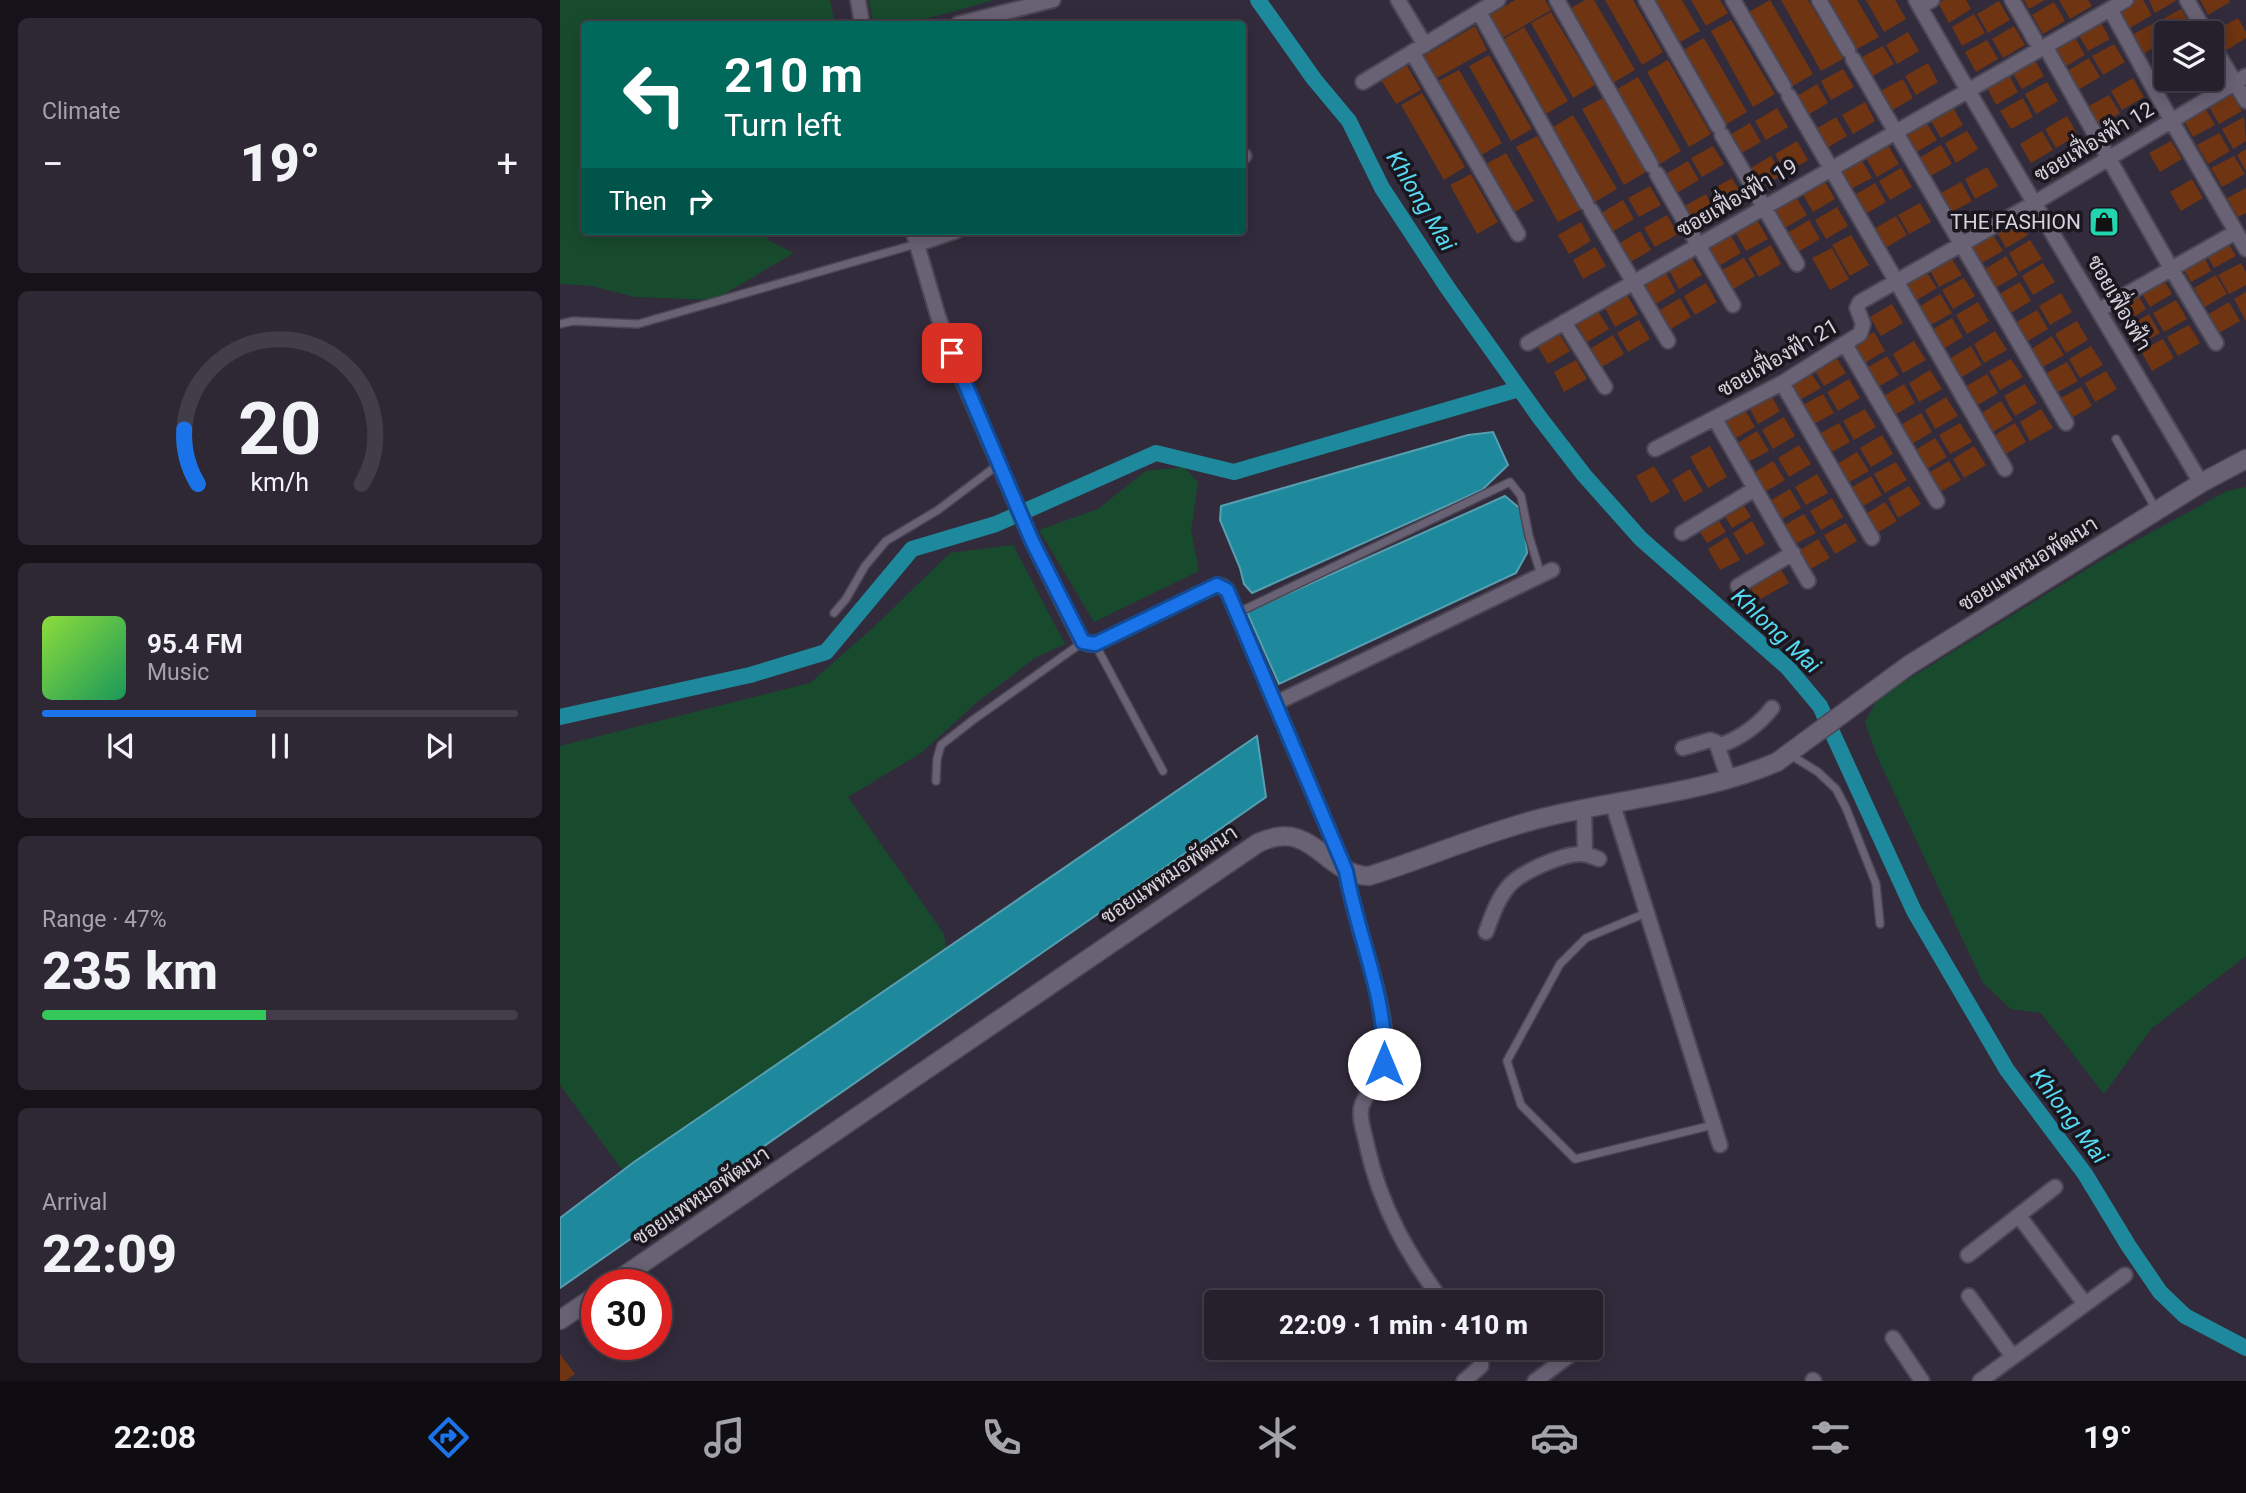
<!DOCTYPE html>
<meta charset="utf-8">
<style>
:root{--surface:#26202d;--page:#2e2835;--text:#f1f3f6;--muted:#a4a3aa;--line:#423e49;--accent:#1a73e8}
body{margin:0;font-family:Roboto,Sarabun,sans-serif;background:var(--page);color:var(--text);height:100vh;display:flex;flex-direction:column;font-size:26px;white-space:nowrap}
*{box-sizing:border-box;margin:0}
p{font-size:23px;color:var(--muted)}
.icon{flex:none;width:38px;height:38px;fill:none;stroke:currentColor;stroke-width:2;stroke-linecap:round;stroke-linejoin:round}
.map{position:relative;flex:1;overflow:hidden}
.sheet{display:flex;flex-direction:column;gap:18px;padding:18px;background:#151219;width:560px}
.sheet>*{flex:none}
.hud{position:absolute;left:21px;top:21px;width:665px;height:214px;border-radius:7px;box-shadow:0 4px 18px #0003,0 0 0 2px var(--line);background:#00695c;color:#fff;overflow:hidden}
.tools{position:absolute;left:1594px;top:21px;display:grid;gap:14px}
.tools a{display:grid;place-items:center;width:70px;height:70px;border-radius:7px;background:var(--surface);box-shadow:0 4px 18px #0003,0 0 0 2px var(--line);font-size:35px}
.speed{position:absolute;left:21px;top:1269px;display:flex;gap:14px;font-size:35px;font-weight:700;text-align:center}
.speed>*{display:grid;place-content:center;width:91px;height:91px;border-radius:50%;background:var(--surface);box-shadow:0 4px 18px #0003,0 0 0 2px var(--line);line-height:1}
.speed .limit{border:10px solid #d22;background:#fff;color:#111}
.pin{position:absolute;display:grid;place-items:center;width:60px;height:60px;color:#fff;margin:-30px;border-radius:14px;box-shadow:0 4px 10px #0006}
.me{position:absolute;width:77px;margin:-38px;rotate:0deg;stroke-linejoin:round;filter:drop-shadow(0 0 5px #0008)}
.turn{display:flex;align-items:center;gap:24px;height:147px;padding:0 28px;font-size:32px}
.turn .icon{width:91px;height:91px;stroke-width:2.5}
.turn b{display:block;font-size:49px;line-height:60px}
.then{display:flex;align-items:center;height:66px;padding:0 28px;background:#0003;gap:14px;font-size:26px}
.big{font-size:52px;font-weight:800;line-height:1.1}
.sheet .tile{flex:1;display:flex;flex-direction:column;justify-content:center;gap:10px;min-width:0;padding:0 24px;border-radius:10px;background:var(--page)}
.sheet .dial{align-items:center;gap:0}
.dial svg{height:182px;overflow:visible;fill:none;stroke:var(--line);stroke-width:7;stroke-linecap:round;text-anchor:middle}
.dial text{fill:var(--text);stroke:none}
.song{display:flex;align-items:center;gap:21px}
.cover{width:84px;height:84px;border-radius:10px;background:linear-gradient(135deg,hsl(90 70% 55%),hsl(150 70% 35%))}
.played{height:7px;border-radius:4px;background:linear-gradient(90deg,var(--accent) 45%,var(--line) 45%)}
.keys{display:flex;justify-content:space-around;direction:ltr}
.heat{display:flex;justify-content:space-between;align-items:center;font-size:38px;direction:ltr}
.charge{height:10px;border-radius:5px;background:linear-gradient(90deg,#34c759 47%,var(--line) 0)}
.trip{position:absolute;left:644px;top:1290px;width:399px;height:70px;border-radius:7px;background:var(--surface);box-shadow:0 4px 18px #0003,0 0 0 2px var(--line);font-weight:800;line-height:70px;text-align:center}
.tab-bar{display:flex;height:112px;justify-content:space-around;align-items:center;background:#0f0d12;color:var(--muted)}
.tab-bar .icon{width:49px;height:49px}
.tab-bar .selected{color:var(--accent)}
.tab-bar b{font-size:32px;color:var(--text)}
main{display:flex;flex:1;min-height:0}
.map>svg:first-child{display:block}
</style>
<main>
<section class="sheet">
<div class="tile"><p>Climate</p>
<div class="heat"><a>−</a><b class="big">19°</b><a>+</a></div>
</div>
<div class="tile dial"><svg viewBox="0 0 100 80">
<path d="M14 69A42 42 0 1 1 86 69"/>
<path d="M14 69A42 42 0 0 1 8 45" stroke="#1a73e8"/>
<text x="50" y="56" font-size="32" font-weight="700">20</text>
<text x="50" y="72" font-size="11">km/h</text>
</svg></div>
<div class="tile">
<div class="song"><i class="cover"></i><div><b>95.4 FM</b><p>Music</p></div></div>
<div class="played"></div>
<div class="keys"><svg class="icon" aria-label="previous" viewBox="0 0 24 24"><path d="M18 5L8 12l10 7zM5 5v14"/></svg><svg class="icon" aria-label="pause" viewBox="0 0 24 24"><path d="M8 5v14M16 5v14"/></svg><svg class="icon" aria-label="next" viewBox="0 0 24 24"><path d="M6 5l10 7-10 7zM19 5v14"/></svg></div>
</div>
<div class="tile"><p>Range · 47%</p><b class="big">235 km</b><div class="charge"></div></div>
<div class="tile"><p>Arrival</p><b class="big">22:09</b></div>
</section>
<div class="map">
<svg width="1686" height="1381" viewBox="0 0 1686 1381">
<rect width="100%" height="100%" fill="#322b3c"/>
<path fill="#184b2e" d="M0 0H270L275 24H24V231H205L208 240 234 253 154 300 75 297 32 286 0 284Z
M309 0H434C394 11 354 25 313 24Z
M624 467 638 482 631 530 639 571 534 622 479 530 538 509 586 471Z
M1686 487V956L1591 1029 1544 1094 1481 1013 1451 1009 1423 983 1317 756 1305 722 1318 698 1548 556 1667 491Z
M453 545 505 644 475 658 416 703 361 753 288 797 384 934 386 947 63 1171 0 1085V746L250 683 314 627 390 553Z"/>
<path fill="#1e899c" stroke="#569fb0" stroke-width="2" d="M933 432 948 465 922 490 692 593 684 584 680 568 660 520 661 506 908 435Z
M945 496 963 511 967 553 956 573 719 684 687 612Z
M697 736 706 797 0 1288V1218L74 1162Z"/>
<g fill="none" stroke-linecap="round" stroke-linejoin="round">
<path stroke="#1e899c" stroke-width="16" d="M698 0 754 79 789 121 822 188 887 287 980 418 1024 475 1081 539 1228 668 1260 706 1354 911 1447 1070 1525 1174 1568 1245 1600 1292 1625 1316 1686 1348
M0 717 190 675 266 652 352 549 436 524 596 453 674 472 959 389"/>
</g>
<path fill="#6f3412" d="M955 0H985L991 10 939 40 926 18Z
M1025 0H1034L1075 70 1053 83 1011 8Z
M1045 0H1073L1103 52 1082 65Z
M1094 0H1122L1140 31 1118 43Z
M1131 0H1160L1168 13 1146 26Z
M1210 0 1253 74 1231 87 1189 12Z
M1221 0H1248L1283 59 1261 71Z
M1269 0H1297L1319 37 1297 49Z
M1306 0H1335L1346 19 1324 32Z
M1384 0H1406L1411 9 1389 23 1378 3Z
M1464 0H1485L1469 9Z
M1499 0H1528L1532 6 1510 19Z
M1575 0H1583L1592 15 1570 28 1559 9Z
M1589 0H1617L1595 13Z
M1640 0H1669L1670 2 1648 15Z
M1439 1 1450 20 1428 33 1417 14Z
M1494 2 1505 21 1483 34 1472 15Z
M1621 9 1632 27 1622 33H1605L1599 21Z
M991 12 1035 85 1013 98 971 23Z
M1414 14 1425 33 1402 46 1392 27Z
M1678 18 1686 32V38L1667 50 1656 30Z
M1539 19 1550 39 1528 51 1517 32Z
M1171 20 1215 94 1193 107 1151 31Z
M1594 23 1605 41 1583 54 1572 35Z
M915 26 927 50 875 79 862 57Z
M1454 26 1465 45 1443 58 1432 39Z
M964 27 1008 101 986 114 944 39Z
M1348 32 1359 51 1337 64 1326 45Z
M1514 36 1525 55 1503 68 1492 49Z
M1144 38 1187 112 1165 125 1123 50Z
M1427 40 1438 59 1416 72 1405 52Z
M1554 44 1565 62 1543 75 1532 56Z
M1323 46 1334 64 1311 77 1300 58Z
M929 55 972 129 951 141 909 66Z
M1473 57 1484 76 1462 89 1451 70Z
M1529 58 1540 77 1518 90 1507 71Z
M1606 59V79H1616L1602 87 1592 68Z
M1108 60 1151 134 1129 147 1087 72Z
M1368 63 1378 82 1356 95 1345 76Z
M846 64 861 90 836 104 820 78Z
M1283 69 1294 87 1271 100 1261 81Z
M899 70 942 143 920 156 878 81Z
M1448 73 1458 92 1436 105 1426 86Z
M1078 77 1121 151 1100 164 1057 89Z
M1573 78 1584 97 1562 110 1551 91Z
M1343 79 1353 98 1331 111 1320 91Z
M1487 82 1498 101 1476 114 1465 94Z
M1257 84 1268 103 1246 116 1235 97Z
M862 93 905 167 884 180 841 105Z
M1671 93 1682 111 1659 124 1648 105Z
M1549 95 1560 113 1538 127 1527 107Z
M1043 98 1086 172 1064 185 1022 109Z
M1463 98 1473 117 1451 129 1440 111Z
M1305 102 1315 121 1293 134 1282 115Z
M1392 106 1403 125 1381 138 1370 119Z
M1644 106 1655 125 1633 137 1622 118Z
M1217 108 1228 127 1206 140 1195 121Z
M1013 115 1057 189 1035 202 993 127Z
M1507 116 1518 135 1496 148 1485 129Z
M1276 117 1287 136 1265 149 1254 130Z
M1684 117 1686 141 1673 149 1662 129Z
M1366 122 1377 140 1355 153 1344 134Z
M1190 123 1201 142 1178 155 1168 136Z
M1407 131 1418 149 1396 163 1385 143Z
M1482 131 1493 150 1471 163 1460 144Z
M1659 133 1670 151 1648 164 1637 145Z
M977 136 1020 210 998 222 956 147Z
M1237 141 1248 160 1226 173 1215 154Z
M1611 141 1622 159 1600 172 1589 153Z
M1328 145 1339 164 1317 177 1306 158Z
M1381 145 1392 164 1369 177 1359 158Z
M1153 146 1164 164 1142 177 1131 158Z
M1686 149V171L1677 155Z
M946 153 974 201 953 213 926 164Z
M1211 156 1222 175 1200 188 1189 169Z
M1674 156 1685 174 1662 187 1651 168Z
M1301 159 1312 178 1289 190 1279 171Z
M1128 161 1139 180 1117 193 1106 174Z
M1427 167 1438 186 1415 199 1405 179Z
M1341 168 1352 187 1330 200 1319 181Z
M911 174 938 222 917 234 890 185Z
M1172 178 1183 197 1160 210 1150 191Z
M1632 179 1643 198 1621 211 1610 192Z
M1264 180 1275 199 1253 212 1242 193Z
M1401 182 1412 201 1390 213 1379 194Z
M1315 183 1326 202 1304 215 1293 196Z
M1090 186 1101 205 1079 217 1068 198Z
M1686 188V213L1678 217 1667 198Z
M1146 194 1156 213 1134 226 1123 207Z
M1236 197 1247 215 1225 228 1214 209Z
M1063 200 1074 219 1052 232 1041 213Z
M1360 203 1371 222 1349 234 1338 215Z
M1277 207 1288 226 1266 239 1255 220Z
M1107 215 1118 234 1095 247 1084 228Z
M1336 216 1347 235 1325 248 1314 229Z
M1457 216 1468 235 1446 248 1435 229Z
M1197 220 1208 239 1186 251 1175 232Z
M1249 220 1260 239 1238 252 1227 233Z
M1021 222 1031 241 1009 254 998 235Z
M1080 231 1091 250 1069 263 1058 244Z
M1431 232 1443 251 1420 264 1410 245Z
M1170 234 1181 253 1159 266 1148 247Z
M1291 235 1309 265 1290 276 1272 245Z
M1470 240 1482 259 1459 272 1449 253Z
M1667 241 1676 256 1654 268 1645 252Z
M1211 245 1221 264 1199 277 1188 258Z
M1035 247 1046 266 1023 279 1013 260Z
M1272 248 1289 279 1270 290 1252 258Z
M1643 254 1651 271 1631 282 1622 266Z
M1390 256 1402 275 1379 287 1369 268Z
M1446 256 1458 275 1435 288 1425 269Z
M1131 257 1142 275 1119 289 1109 270Z
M1184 258 1195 276 1172 290 1162 270Z
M1483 263 1495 282 1473 295 1462 276Z
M1681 263 1686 272V285L1669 294 1658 275Z
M1365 270 1377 288 1355 301 1344 282Z
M1106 273 1116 292 1094 305 1083 285Z
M1656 275 1667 294 1645 307 1634 288Z
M1602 277 1612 294 1590 307 1580 290Z
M1404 278 1415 296 1393 309 1382 290Z
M1460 282 1471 301 1449 314 1438 295Z
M1146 283 1157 302 1135 315 1124 296Z
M1576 291 1586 309 1564 323 1554 303Z
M1686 292V321L1674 299Z
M1501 293 1512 312 1490 325 1479 306Z
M1380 294 1392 313 1369 326 1359 307Z
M1067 295 1078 314 1055 327 1045 308Z
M1120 298 1131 317 1109 330 1098 311Z
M1616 300 1627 319 1604 332 1593 313Z
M1418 302 1429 321 1407 334 1396 315Z
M1669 302 1680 321 1657 334 1647 315Z
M1332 304 1343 323 1321 336 1310 317Z
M1477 310 1488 329 1466 342 1455 323Z
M1038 311 1049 329 1027 342 1016 323Z
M1589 314 1600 333 1578 346 1567 327Z
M1392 318 1403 337 1381 350 1370 331Z
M1079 320 1090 339 1068 352 1057 333Z
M1517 321 1528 340 1506 353 1495 334Z
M1629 325 1640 343 1618 356 1607 337Z
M1435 331 1447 350 1424 363 1414 344Z
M1314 332 1325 351 1303 364 1292 345Z
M999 333 1010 351 988 364 977 345Z
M1053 335 1064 354 1042 367 1031 348Z
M1492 336 1504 355 1481 368 1471 349Z
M1603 339 1614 358 1592 371 1581 351Z
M1354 341 1366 360 1343 373 1333 354Z
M1411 346 1422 365 1400 378 1389 359Z
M1531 346 1543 365 1520 378 1509 359Z
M1274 354 1286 373 1264 386 1253 367Z
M1327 356 1339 375 1316 388 1305 369Z
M1451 359 1463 377 1440 390 1429 371Z
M1016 360 1027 379 1004 392 994 372Z
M1507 362 1518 381 1496 393 1485 374Z
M1249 370 1261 388 1238 401 1228 382Z
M1370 370 1382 389 1359 402 1349 383Z
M1546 371 1557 389 1535 402 1525 383Z
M1427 374 1438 393 1416 406 1405 387Z
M1289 379 1300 398 1278 411 1267 392Z
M1344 384 1355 403 1333 416 1322 397Z
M1465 384 1477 403 1455 416 1444 396Z
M1521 387 1532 406 1510 419 1499 399Z
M1209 392 1220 411 1198 424 1188 405Z
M1263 394 1274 413 1252 425 1241 406Z
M1386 397 1398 416 1375 429 1365 410Z
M1441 401 1453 420 1431 433 1420 414Z
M1184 408 1195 427 1173 440 1162 421Z
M1305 409 1316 427 1294 440 1283 421Z
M1481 409 1493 428 1470 441 1460 422Z
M1361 413 1372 432 1350 445 1339 426Z
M1224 417 1235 436 1213 449 1202 430Z
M1279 423 1290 442 1268 454 1257 435Z
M1400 423 1412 442 1390 454 1379 435Z
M1455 423 1466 442 1444 455 1433 436Z
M1197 431 1209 451 1186 463 1176 444Z
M1322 435 1333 454 1311 467 1300 448Z
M1375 438 1387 457 1365 470 1354 451Z
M1239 445 1251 464 1229 477 1218 458Z
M1150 446 1167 477 1148 488 1130 457Z
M1414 446 1426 465 1404 478 1393 459Z
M1297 452 1309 471 1286 484 1275 465Z
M1213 461 1225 480 1203 493 1192 474Z
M1389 461 1401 480 1378 493 1367 474Z
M1336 462 1347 480 1325 493 1314 474Z
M1094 466 1110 492 1091 503 1076 476Z
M1130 469 1143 491 1124 502 1112 480Z
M1257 474 1268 493 1246 505 1235 487Z
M1311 476 1322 495 1300 508 1289 489Z
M1349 486 1361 504 1338 518 1328 498Z
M1230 489 1241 508 1219 521 1208 502Z
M1272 498 1283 517 1261 530 1250 511Z
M1181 501 1191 517 1172 528 1162 511Z
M1325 502 1337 521 1315 534 1304 515Z
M1244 514 1256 533 1233 545 1223 526Z
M1156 516 1166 532 1147 543 1137 527Z
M1192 521 1205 544 1186 555 1173 533Z
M1286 523 1297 541 1275 554 1264 535Z
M1167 537 1180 560 1160 570 1148 549Z
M1258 539 1270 558 1247 571 1237 552Z
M1219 566 1229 583 1197 601 1189 584Z
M0 1354 15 1374 5 1381H0Z"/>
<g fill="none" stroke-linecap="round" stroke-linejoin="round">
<g stroke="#4b4653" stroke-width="10">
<path id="service" d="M0 324 13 321 78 324 356 244
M1556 439 1597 511
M274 613 286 599 305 566 326 541 378 510 439 464
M677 613 950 482 961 496 969 536 981 575
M535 644 603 771
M1229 754 1258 772 1276 789 1286 808 1316 884 1320 924
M376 781 377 759 381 745 413 720 523 642
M1086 913 1026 938 1000 964 947 1061 961 1105 1015 1159 1153 1125"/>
</g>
<g stroke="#4b4653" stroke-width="18">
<path id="minor" d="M298 0 302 24
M838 0 865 45
M997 0 1091 165
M1086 0 1158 126
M1173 0 1224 87
M1259 0 1288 50
M1356 0C1448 162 1546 322 1641 483
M1452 0 1475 40
M1627 0 1646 33
M1360 7 1372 0
M1550 9 1611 120 1686 249
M919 12 1026 203
M398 24 493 0
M1652 44 1686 101
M1485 46 1612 270 1656 343
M852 52 958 234
M1293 59 1506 423
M803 82 938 0
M1229 96 1445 469
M1162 135 1237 264
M682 156H684
M1097 174 1173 305
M1031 210 1108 341
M353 231 378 316 399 372 472 541 521 640 529 644H535L657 585 662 586 667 590 786 871C795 926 819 979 825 1036 827 1050 825 1071 817 1082 811 1092 803 1097 801 1109 799 1121 805 1134 807 1146 820 1205 847 1254 883 1302
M357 244 396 231
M1539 310 1676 232
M1004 322 1045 387
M968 343 1566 0
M1285 344 1377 501
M1222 383 1312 538
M1155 419 1248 581
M1095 449 1222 383 1300 334 1303 324 1297 308 1300 302 1476 202 1686 76
M1122 533 1195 489
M1178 586 1233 553
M716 703 992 570
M1159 746C1180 738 1198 726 1212 708
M1123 748 1150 740 1156 742 1169 780
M1053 805 1160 1145
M1024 809 1025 854
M926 932C932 916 937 900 948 887 960 872 1004 853 1023 854 1029 855 1034 857 1039 859
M1459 1216 1525 1304
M1408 1255 1495 1187
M1409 1296 1453 1357
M1333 1338 1362 1381
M1253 1380 1254 1381
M904 1381 921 1366V1361L914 1348
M975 1381 1018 1349
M1420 1381 1565 1275"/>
</g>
<g stroke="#4b4653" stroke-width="21">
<path id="tertiary" d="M52 1284 698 843C753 817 764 875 809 876 867 858 923 833 982 818 1061 798 1142 794 1217 762L1349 665 1641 483 1686 459
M0 1320 37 1295"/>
</g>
<use href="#service" stroke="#696174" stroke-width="7"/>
<use href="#minor" stroke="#696174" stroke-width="14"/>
<use href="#tertiary" stroke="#696174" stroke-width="18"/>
</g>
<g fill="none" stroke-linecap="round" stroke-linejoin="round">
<g stroke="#114b97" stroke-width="18">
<path id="route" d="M392 353 472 541 523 642 535 644 657 585 667 590 786 871C797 935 828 999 824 1064"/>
</g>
<use href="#route" stroke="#1a73e8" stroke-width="12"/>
</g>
<defs>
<g id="shop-square" transform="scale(1.575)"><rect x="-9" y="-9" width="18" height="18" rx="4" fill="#23d5af" stroke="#19161d"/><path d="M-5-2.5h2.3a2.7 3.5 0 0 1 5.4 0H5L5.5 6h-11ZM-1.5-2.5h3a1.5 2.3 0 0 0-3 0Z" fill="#111"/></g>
</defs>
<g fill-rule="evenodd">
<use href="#shop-square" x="1544" y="222"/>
</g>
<g text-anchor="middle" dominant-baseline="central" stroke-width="7" stroke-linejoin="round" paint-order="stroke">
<g font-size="21" fill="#d7d3de" stroke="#19161d">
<text transform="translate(1534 142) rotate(-31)">ซอยเฟื่องฟ้า 12</text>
<text transform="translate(1177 198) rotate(-30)">ซอยเฟื่องฟ้า 19</text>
<text transform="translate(1559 303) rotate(60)">ซอยเฟื่องฟ้า</text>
<text transform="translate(1218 358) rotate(-30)">ซอยเฟื่องฟ้า 21</text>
<text transform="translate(1468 564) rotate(-32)">ซอยแพหมอพัฒนา</text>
<text transform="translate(609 875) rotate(-34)">ซอยแพหมอพัฒนา</text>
<text transform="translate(141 1196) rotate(-34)">ซอยแพหมอพัฒนา</text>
</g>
<g font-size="21" fill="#d7d3de" stroke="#19161d" text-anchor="end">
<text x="1521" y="222">THE FASHION</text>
</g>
<g font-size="23" font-style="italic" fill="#56daf4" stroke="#19161d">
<text transform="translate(861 201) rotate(59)">Khlong Mai</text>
<text transform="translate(1216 631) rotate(43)">Khlong Mai</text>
<text transform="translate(1509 1116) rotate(53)">Khlong Mai</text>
</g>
</g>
</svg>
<div class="tools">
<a><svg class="icon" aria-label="layers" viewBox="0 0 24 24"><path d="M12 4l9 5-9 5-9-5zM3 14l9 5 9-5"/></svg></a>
</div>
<div class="speed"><div class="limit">30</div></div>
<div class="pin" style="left:392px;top:353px;background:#d93025"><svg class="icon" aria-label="arrive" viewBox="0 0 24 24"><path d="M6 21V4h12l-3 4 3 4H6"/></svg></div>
<svg class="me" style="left:824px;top:1064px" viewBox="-20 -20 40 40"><circle r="19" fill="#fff"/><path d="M0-13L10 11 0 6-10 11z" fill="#1a73e8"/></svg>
<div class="trip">22:09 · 1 min · 410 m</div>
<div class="hud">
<div class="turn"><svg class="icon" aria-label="left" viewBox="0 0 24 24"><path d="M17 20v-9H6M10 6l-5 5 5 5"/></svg><div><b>210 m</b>Turn left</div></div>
<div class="then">Then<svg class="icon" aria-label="right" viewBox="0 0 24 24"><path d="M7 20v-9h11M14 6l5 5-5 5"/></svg></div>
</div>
</div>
</main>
<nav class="tab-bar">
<b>22:08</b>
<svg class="icon selected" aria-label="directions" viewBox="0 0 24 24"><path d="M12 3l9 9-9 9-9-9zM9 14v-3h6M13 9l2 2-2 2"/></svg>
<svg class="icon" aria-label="music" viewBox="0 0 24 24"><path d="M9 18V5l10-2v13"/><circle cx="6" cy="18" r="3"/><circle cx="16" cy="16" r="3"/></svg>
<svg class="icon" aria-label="phone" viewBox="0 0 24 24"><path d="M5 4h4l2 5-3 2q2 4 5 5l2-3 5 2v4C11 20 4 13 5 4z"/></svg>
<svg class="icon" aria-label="climate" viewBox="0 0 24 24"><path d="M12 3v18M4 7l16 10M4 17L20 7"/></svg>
<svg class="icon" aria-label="car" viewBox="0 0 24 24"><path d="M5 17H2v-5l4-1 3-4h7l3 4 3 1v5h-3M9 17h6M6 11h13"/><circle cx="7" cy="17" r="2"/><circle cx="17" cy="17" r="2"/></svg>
<svg class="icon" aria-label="filters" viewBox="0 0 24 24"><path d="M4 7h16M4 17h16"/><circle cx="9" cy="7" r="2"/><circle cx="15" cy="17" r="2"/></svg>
<b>19°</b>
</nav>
